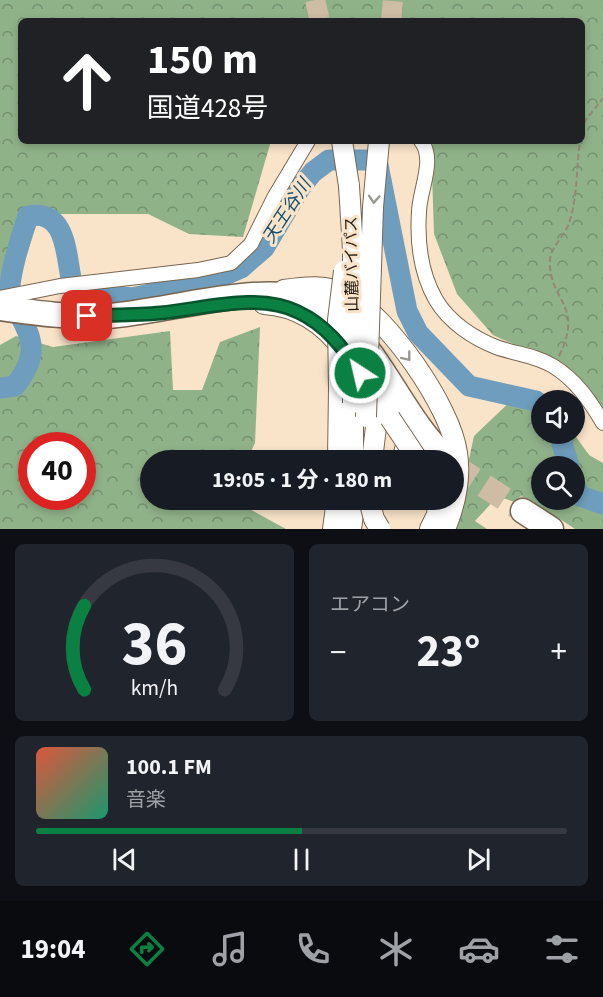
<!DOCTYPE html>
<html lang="ja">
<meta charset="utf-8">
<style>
:root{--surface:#171b24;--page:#20242c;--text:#f1f3f6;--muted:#9ea1a6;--line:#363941;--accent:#0b8043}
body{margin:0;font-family:"Source Sans 3","Noto Sans JP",sans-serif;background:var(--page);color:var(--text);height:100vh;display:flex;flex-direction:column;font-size:22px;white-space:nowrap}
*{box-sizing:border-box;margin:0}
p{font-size:20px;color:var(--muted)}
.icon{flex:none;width:33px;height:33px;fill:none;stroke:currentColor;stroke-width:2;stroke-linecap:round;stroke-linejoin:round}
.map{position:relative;height:529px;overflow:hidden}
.drawer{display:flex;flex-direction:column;gap:15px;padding:15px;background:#0d0f14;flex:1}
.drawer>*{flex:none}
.hud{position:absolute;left:18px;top:18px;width:567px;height:126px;border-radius:9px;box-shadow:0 3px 9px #0003;background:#202124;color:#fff;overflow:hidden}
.buttons{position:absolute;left:531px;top:390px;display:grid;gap:12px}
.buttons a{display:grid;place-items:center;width:54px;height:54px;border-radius:50%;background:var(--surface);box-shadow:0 3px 9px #0003;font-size:30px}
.speed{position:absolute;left:18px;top:432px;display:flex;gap:12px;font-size:30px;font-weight:700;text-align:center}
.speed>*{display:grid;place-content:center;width:78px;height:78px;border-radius:50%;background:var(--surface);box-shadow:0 3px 9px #0003;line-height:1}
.speed .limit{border:9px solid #d22;background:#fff;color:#111}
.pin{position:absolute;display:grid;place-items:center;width:51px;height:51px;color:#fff;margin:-26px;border-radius:12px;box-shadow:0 3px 9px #0006}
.me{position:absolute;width:66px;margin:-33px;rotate:325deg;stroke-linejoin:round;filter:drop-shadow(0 0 4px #0008)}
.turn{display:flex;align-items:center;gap:21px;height:126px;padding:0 30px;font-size:27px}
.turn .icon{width:78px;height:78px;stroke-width:2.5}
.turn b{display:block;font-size:42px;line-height:51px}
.big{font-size:45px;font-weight:700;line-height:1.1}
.drawer .tile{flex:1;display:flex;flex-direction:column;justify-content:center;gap:9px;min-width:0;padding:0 21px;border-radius:9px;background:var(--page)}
.drawer .dial{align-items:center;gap:0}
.dial svg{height:156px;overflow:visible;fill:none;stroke:var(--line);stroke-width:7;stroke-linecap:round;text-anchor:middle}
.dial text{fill:var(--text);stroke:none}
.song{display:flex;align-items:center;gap:18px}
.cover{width:72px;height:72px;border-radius:9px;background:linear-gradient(135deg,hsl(10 70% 55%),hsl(160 70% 35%))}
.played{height:6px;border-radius:3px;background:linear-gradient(90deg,var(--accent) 50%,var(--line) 50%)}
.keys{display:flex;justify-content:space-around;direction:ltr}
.heat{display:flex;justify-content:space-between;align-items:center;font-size:33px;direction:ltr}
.drawer .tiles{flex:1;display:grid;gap:15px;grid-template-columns:1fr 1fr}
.tile:last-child{grid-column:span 2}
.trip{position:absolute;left:140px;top:450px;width:324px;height:60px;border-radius:30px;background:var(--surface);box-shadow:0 3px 9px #0003;font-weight:700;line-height:60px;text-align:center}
.dock{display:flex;height:96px;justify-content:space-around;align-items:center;background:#090b0e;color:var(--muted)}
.dock .icon{width:42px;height:42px}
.dock .current{color:var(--accent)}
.dock b{font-size:27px;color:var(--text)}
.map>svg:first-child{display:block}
</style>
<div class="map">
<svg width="603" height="529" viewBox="0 0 603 529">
<defs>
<pattern id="forest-crowns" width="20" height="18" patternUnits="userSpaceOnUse" patternTransform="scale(1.5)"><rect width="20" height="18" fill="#90b289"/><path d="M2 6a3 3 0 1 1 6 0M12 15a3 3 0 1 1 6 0" fill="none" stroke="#75906f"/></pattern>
</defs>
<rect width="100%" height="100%" fill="#f9e4ca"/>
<path fill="url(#forest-crowns)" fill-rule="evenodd" d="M0 0H603V413L573 371 493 335 457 294 434 234 431 141H582V21H21V141H271L243 237 189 234 148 214H40L19 279 0 280Z
M260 327 255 443 247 460H150V500H233L286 529H0V345L16 336 53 347 170 331 173 390H202L220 342ZM32 446H82V496H32Z
M515 397 551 400H542V434H574L589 455 603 463V529H575L560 519 498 496 475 521 487 529H454L474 436ZM542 466H574V500H542Z"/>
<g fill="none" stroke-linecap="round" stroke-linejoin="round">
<path stroke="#6e9dbd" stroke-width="21" d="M0 388 15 386C36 359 36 343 19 314 17 309 11 303 10 298 7 280 22 233 28 216 71 208 65 264 74 291L132 298 214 280 241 268 264 248 300 188 313 172 329 160H368L378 165 407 311 418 333 469 386 536 401 542 406
M559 434 569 466
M574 484 580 496 603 504"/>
<path stroke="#cebca5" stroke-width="20" stroke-dasharray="20 10" stroke-linecap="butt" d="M315 0 320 21
M391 21 393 0"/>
<path stroke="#cebca5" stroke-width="24" stroke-dasharray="24 12" stroke-linecap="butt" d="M454 466 523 511"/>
<g stroke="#796650" stroke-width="16">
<path id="street" d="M421 141C436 159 419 192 419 212 417 242 421 274 436 300 449 322 473 338 496 347 515 354 535 355 553 366 576 380 590 401 603 423
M0 298 60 286 198 270 231 263 251 244 275 196 308 141
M399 460 406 434"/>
</g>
<g stroke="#796650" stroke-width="22">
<path id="secondary" d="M342 141 349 186
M284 290C304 287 327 284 347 295 388 317 451 407 457 453 461 479 455 505 445 529
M264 304C298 306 325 325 344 351
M361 375 390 418
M353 403V460
M338 460 339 388
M372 460 376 427
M333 529 337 500
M351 529 355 500
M430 529 437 515 438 500"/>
</g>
<g stroke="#796650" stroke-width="27">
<path id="highway" d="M0 308C36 313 72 318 108 316 163 312 251 285 302 298 318 302 333 312 345 323 386 364 406 421 448 460
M523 511 551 529"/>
</g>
<path stroke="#968775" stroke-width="2" stroke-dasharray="6 3" stroke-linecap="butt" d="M582 132 585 121 603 98
M559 356C585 304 548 301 550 260 551 246 565 236 569 223 578 197 576 168 580 141"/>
<use href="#street" stroke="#fff" stroke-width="14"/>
<use href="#secondary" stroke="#fff" stroke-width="20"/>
<use href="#highway" stroke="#fff" stroke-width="24"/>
<g stroke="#796650" stroke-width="22" stroke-linecap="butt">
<path id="secondary-bridge" d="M349 186 353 250V403
M339 388 338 320 344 271
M366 417 373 207 379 141
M390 418 418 460
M369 500 374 519 380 529"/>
</g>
<use href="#secondary-bridge" stroke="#fff" stroke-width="20"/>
</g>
<defs><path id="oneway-chevron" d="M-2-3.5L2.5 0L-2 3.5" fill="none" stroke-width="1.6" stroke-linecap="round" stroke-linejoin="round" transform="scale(1.5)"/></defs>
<g stroke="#9b9893">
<use href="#oneway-chevron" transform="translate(374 199) rotate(94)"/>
<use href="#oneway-chevron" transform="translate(407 357) rotate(52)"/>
</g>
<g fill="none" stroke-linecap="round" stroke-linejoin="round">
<g stroke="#07532c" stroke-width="15">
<path id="route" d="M87 316C112 315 137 315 161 313 203 309 258 292 298 312 326 325 343 348 360 373"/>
</g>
<use href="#route" stroke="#0b8043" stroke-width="10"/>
</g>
<g text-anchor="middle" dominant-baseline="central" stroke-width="6" stroke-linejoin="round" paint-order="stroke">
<g font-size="16" fill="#211a10" stroke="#f9e4ca">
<text transform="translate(352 264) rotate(-91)">山麓バイパス</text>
</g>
<g font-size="18" font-style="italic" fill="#164f70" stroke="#f9e4ca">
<text transform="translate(287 211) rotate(-57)">天王谷川</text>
</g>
</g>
</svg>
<div class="buttons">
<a><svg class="icon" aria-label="sound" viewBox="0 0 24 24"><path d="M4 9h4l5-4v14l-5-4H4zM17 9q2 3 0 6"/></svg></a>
<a><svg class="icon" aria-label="search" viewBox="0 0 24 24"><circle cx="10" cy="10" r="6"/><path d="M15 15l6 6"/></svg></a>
</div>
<div class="speed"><div class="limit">40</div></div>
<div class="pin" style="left:87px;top:316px;background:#d93025"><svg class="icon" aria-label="arrive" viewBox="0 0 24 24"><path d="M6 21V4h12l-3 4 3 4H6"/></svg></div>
<svg class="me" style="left:360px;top:373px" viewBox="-20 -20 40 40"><circle r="17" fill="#0b8043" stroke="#fff" stroke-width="3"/><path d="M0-11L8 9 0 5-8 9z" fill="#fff"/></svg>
<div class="trip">19:05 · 1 分 · 180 m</div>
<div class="hud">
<div class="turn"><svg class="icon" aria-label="ahead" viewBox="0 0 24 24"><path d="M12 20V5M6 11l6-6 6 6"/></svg><div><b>150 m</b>国道428号</div></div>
</div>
</div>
<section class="drawer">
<div class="tiles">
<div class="tile dial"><svg viewBox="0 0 100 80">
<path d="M14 69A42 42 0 1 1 86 69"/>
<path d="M14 69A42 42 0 0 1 14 26" stroke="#0b8043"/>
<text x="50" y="56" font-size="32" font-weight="700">36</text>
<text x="50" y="72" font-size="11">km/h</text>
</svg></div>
<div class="tile"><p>エアコン</p>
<div class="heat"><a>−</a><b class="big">23°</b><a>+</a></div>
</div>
<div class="tile">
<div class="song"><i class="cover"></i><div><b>100.1 FM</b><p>音楽</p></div></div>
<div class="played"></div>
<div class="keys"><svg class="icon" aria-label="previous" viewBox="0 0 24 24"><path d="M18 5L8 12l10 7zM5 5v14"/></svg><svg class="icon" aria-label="pause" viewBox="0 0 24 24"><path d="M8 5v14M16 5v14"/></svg><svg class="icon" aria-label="next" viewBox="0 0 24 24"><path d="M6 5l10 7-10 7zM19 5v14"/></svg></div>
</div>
</div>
</section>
<nav class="dock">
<b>19:04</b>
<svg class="icon current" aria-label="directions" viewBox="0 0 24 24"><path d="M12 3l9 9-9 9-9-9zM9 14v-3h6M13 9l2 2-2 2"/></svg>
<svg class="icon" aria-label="music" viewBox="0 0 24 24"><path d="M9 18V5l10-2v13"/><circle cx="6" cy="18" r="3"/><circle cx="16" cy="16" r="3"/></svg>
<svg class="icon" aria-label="phone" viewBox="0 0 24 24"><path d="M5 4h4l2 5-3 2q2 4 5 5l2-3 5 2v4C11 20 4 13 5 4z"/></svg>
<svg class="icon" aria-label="climate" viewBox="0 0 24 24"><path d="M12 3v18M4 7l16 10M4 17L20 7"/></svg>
<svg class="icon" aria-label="car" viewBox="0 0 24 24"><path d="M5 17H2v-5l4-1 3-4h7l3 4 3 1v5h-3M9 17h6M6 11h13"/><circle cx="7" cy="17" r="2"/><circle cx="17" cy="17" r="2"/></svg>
<svg class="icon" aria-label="filters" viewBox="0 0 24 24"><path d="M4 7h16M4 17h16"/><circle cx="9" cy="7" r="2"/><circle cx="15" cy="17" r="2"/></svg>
</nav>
